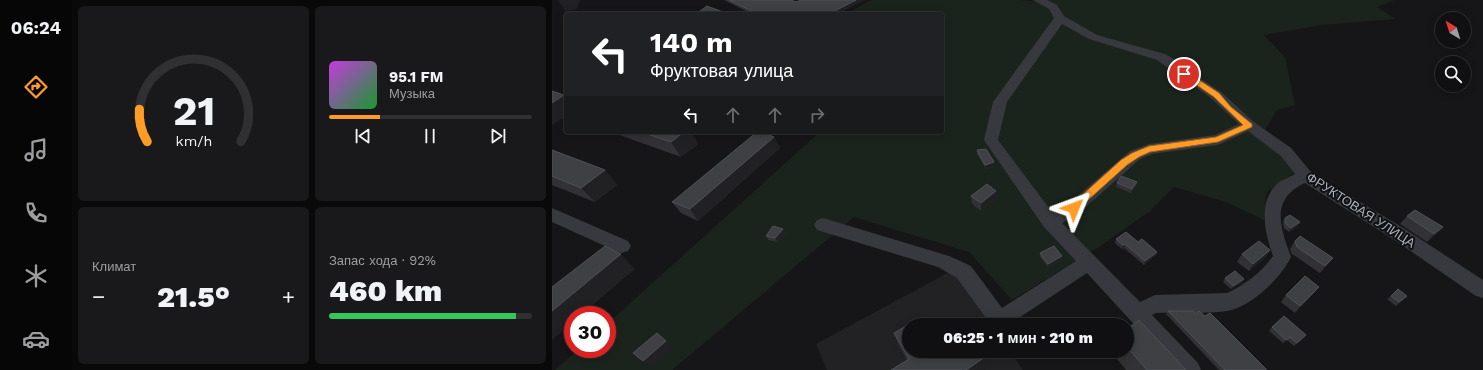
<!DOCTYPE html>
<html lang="ru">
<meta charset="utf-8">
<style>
:root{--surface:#101012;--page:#19191b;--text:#f1f3f6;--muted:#9c9d9f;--line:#303032;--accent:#ff9c27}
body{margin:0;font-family:"Work Sans",sans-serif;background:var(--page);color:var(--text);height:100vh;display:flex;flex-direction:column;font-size:15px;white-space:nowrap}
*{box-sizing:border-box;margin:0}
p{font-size:13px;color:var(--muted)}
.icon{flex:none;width:22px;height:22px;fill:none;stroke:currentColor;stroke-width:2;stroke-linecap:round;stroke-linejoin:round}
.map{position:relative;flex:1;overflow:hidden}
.sheet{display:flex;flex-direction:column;gap:6px;padding:6px;background:#09090a;width:480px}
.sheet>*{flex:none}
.banner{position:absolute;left:12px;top:12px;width:380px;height:122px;border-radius:4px;box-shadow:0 2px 10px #0003,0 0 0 1px var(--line);background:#202124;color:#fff;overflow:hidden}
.needle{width:26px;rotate:322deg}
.tools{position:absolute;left:883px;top:12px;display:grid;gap:8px}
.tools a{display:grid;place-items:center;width:36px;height:36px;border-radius:50%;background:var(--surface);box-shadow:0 2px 10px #0003,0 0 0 1px var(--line);font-size:20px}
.speed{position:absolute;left:12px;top:306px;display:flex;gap:8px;font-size:20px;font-weight:700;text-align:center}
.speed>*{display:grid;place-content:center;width:52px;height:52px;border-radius:50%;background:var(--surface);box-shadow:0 2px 10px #0003,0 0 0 1px var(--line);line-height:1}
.speed .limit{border:6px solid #d22;background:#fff;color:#111}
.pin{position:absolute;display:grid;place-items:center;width:34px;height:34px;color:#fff;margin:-17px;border:2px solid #fff;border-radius:50%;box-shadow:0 1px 4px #0007}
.me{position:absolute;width:44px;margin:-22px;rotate:46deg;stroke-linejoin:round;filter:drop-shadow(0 0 3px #0008)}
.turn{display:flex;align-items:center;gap:14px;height:84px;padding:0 20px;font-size:18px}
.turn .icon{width:52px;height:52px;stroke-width:2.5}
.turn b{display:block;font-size:28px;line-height:34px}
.lanes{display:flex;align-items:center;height:38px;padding:0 20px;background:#0003;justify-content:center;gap:20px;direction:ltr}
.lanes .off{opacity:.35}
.big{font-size:30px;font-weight:800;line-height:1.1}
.sheet .tile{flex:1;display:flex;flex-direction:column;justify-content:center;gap:6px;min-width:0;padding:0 14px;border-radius:6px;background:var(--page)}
.sheet .dial{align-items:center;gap:0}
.dial svg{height:104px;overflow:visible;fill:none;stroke:var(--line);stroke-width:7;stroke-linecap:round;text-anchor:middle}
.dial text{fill:var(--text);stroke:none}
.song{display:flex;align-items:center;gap:12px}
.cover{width:48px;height:48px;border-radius:6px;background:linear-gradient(135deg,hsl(290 70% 55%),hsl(130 70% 35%))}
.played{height:4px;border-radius:2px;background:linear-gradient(90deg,var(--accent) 25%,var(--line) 25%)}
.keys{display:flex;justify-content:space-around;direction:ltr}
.heat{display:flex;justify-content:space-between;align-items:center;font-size:22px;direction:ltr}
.charge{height:6px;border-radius:3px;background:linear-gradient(90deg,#34c759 92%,var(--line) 0)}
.sheet .tiles{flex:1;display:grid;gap:6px;grid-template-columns:repeat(2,1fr)}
.trip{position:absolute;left:350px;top:318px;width:232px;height:40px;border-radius:20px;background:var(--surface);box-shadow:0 2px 10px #0003,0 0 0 1px var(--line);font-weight:800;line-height:40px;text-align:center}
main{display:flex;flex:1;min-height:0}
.menu{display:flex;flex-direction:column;width:72px;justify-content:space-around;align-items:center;background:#060607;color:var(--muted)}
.menu .icon{width:28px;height:28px}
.menu .active{color:var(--accent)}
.menu b{font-size:18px;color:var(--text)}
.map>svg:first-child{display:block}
</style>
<main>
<nav class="menu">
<b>06:24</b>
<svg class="icon active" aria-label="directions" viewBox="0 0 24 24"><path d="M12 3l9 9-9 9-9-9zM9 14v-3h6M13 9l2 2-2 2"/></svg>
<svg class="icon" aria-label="music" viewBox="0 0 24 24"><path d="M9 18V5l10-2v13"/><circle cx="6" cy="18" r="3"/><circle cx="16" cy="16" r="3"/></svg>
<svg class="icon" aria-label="phone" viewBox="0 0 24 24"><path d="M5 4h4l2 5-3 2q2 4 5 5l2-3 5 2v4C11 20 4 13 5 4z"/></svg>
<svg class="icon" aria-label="climate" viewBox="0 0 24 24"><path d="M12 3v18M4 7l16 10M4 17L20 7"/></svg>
<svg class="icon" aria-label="car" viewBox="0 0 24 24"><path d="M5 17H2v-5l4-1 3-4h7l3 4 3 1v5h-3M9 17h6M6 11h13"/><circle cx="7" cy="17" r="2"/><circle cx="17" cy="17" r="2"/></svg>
</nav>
<section class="sheet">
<div class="tiles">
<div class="tile dial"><svg viewBox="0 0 100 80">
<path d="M14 69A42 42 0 1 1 86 69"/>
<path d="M14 69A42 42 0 0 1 8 44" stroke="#ff9c27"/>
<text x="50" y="56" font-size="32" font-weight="700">21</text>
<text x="50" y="72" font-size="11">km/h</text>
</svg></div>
<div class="tile">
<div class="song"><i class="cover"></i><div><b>95.1 FM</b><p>Музыка</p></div></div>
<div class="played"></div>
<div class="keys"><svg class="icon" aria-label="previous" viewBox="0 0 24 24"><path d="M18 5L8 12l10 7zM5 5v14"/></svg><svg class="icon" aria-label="pause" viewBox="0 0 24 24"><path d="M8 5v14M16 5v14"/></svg><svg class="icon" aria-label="next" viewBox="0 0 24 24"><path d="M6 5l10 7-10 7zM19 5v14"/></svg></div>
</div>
<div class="tile"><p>Климат</p>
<div class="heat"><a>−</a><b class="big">21.5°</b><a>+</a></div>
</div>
<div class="tile"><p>Запас хода · 92%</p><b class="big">460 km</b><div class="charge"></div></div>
</div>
</section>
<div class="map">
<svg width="931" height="370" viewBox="0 0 931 370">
<rect width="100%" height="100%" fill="#161618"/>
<path fill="#222225" d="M401 270 439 325H357V351H458L471 370H275L264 344Z"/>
<path fill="#1b241c" d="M320 0H467L492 2 493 0H842L825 7 843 19 770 25 712 35 733 57 743 105 725 110 710 135 745 170 714 193 712 220 674 202 622 187 598 211 550 245 460 300 417 252 302 217 120 370H3L27 349H55V324L268 132H390V14H293Z"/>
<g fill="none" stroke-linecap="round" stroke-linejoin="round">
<path fill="#37393e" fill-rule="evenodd" d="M481 0H495L505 5 512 16 545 35 613 54 628 63 637 71 669 92 702 122 739 148 759 172 856 231 931 280V298L924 296 844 241 753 183C718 199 728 227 739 257 729 278 699 307 675 311 652 314 627 312 604 313L600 315 646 363 649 370H624L535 273 456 325H439L405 278 386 267 265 230 262 225 265 220 271 218 397 256 419 266 450 308 524 261 492 227 432 140 441 102 502 18 497 9ZM510 24 537 39 605 60 659 98 687 124 663 135 597 144 578 151 516 204 500 212 446 140 455 102ZM696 131 729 156 743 174C738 177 731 179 726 183 705 202 713 233 721 256 710 272 692 285 675 293L603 295 588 302 510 223 528 212 588 159 600 154 666 145Z
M0 208 76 241 79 246 76 251 70 253 64 251 0 222Z"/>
</g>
<path fill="#323236" d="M172 0H239L244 2 249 0H312L285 14H200Z
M59 132H139L146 144 129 157Z
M222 137 228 148 146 221 129 213 120 202Z
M0 150 53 170 65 185 43 202 0 185Z
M425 150 442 167 434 169 425 154Z
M585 182 584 186 579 193 564 187 565 183Z
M419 196 444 199 429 211 420 204Z
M863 210 883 235 875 242 848 224 855 216Z
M733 218 746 226 737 232 732 228 731 222Z
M231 229 233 233 226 242 216 240 214 236Z
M564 239 586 242 605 252 604 255 592 265 572 248 570 249 563 243Z
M743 241 775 265 768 273 740 254 738 249Z
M718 250 714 257 697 271 685 262 690 254Z
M488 253 510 256V260L496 267 488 257Z
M673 278 692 279 690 283 679 289 671 282Z
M767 287 761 294 743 313 729 302 734 295Z
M839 296H855L844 306 835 299Z
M616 311 715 370H667L614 314Z
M720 327 754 335 742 346 735 340 731 343 717 331Z
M575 329 634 370H574L560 353 561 351H575Z
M342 333 390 352 440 366 434 370H339L355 360 347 346Z"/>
<path fill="#212124" d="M6 0H28L25 9 13 11Z
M304 0H312L285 14H277Z
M12 95 14 97V116L0 125V103Z
M132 132H139L146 144 129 157 119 142Z
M222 137 228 148 146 221 138 209Z
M442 162V167L434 169 433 165Z
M53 170 65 185 43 202 29 188Z
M585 182 584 186 579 193 580 189Z
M444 191V199L429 211V203Z
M748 222 746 226 737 232 739 228Z
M891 227 883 235 875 242 882 234Z
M231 229 233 233 226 242 223 238Z
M573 244 572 248 570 249 571 245Z
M718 250 714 257 697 271 701 264Z
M605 252 604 255 592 265 593 261Z
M69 254 83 269 29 315H21V322L0 340V311Z
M510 256V260L496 267V264Z
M781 258 775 265 768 273 773 266Z
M692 279 690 283 679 289 681 286Z
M767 287 761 294 743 313 748 306Z
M114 341 122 348 99 368 91 361Z
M439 353 440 366 434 370H414Z"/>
<path fill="#3e4044" stroke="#4f5157" d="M177 0H239L244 2 249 0H304L277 14H203L204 13Z
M155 6 176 14H144Z
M0 91 12 95 0 103Z
M89 132H132L119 142Z
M205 132H210L222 137 138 209 120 202Z
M434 149 442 162 433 165 425 150Z
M0 150 53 170 29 188 0 176Z
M569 176 585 182 580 189 565 183Z
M435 184 444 191 429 203 419 196Z
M863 210 891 227 882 234 855 216Z
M738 215 748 222 739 228 734 224 733 220V218Z
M221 226 231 229 223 238 214 236Z
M574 232 586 242 590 239 605 252 593 261 573 244 571 245 564 239Z
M748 236 781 258 773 266 745 247 743 241Z
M707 241 718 250 701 264 690 254Z
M53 246 69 254 0 311V287Z
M502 246 510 256 496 264 488 253Z
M683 271 692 279 681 286 673 278Z
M753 276 767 287 748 306 734 295Z
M846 289 855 296 847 302 839 296Z
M616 311H641L644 314 647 311 653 316 658 313 715 370H673Z
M732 316 754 335 745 343 738 337 734 340 720 327Z
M368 318 373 325H357V351H389L390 352 392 351H437L439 353 414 370H339L357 359 342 333Z
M587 320 634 370H595L575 347V329Z
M105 333 114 341 91 361 81 353Z"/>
<path fill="#ff9c27" stroke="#a66519" d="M630 72H635L667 93 679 107 700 124V127L666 142 598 152 587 157 575 165 525 210H519V205L569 160 580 153 597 146 664 137 691 125 662 97 630 75Z"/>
<g text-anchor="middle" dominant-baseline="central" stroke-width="4" stroke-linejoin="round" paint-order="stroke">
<g font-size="13" fill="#a7afba" stroke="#111113">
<text transform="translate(809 210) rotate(33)">ФРУКТОВАЯ УЛИЦА</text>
</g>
</g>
</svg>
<div class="tools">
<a><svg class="needle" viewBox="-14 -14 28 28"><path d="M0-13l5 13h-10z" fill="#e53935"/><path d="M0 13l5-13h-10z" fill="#9c9d9f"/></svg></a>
<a><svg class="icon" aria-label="search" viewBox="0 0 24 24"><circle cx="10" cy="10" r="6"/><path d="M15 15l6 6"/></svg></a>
</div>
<div class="speed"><div class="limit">30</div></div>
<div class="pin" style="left:632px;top:74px;background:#d93025"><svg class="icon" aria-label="arrive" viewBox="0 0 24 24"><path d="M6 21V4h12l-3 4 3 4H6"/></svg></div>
<svg class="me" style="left:522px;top:208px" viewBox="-20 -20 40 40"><path d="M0-17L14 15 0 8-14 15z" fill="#ff9c27" stroke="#fff" stroke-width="4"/></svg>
<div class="trip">06:25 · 1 мин · 210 m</div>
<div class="banner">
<div class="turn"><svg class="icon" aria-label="left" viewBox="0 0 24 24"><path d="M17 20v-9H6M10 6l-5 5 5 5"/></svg><div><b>140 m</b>Фруктовая улица</div></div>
<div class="lanes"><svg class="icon" aria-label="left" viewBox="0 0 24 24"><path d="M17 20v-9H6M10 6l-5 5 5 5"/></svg><svg class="icon off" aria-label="ahead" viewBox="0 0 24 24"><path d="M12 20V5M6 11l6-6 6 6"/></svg><svg class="icon off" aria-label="ahead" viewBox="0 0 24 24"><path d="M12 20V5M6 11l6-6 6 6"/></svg><svg class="icon off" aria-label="right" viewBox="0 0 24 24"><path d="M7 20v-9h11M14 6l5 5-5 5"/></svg></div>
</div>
</div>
</main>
